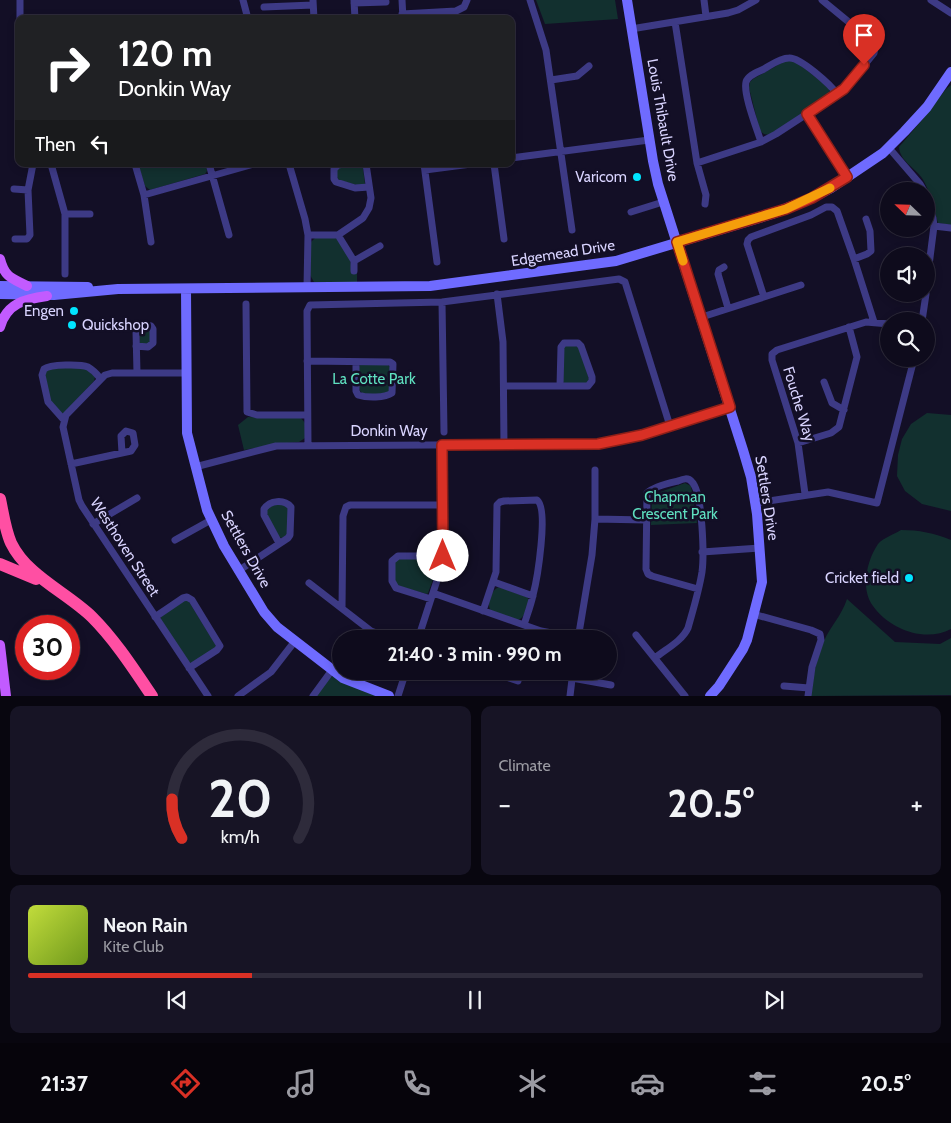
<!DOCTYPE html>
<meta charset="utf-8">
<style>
:root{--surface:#0e0b1c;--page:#171425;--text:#f1f3f6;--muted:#9b9ba3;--line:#2e2b3b;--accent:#d93025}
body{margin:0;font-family:Cabin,sans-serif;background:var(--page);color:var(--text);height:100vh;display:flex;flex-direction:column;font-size:19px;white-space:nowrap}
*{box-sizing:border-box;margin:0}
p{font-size:16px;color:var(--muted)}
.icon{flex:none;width:28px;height:28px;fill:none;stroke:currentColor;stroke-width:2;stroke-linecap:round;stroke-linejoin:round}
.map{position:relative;height:696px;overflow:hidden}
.side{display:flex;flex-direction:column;gap:10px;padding:10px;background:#08060f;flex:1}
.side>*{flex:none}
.banner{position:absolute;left:15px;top:15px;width:500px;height:152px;border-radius:10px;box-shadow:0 2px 8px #0003,0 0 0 1px var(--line);background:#202124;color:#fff;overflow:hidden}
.needle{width:32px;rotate:293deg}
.tools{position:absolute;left:880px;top:182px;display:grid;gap:10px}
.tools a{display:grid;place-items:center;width:55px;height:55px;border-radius:50%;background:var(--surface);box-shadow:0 2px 8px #0003,0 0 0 1px var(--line);font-size:25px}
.speed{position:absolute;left:15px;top:615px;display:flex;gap:10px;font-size:25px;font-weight:700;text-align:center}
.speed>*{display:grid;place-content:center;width:65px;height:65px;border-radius:50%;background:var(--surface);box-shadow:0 2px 8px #0003,0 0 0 1px var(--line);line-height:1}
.speed .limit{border:8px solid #d22;background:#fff;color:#111}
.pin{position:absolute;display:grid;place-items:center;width:42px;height:42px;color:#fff;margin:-51px -21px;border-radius:50% 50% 50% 0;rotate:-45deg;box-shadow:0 0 5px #0007}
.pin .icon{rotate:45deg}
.me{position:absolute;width:55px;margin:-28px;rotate:0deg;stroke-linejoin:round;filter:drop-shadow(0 0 4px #0008)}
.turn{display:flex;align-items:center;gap:18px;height:105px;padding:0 20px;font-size:22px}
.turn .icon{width:65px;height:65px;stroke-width:2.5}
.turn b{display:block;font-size:35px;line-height:42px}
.then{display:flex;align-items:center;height:48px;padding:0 20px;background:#0003;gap:10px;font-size:19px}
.big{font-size:38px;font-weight:700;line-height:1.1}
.side .card{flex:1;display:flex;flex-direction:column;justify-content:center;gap:8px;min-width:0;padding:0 18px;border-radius:10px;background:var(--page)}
.side .dial{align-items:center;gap:0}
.dial svg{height:130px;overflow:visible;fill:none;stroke:var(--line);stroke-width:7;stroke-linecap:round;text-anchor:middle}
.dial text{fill:var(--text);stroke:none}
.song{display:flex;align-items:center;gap:15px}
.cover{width:60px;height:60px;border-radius:8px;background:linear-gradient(135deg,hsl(70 70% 55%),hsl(80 70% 35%))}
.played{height:5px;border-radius:2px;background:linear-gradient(90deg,var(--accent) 25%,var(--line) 25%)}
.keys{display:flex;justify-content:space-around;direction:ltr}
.heat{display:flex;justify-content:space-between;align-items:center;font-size:28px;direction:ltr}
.side .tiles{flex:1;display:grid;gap:10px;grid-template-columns:1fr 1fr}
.card:last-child{grid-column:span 2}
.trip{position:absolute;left:332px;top:630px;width:285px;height:50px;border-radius:25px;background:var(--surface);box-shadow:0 2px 8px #0003,0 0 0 1px var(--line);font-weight:700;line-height:50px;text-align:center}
.tabs{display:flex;height:80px;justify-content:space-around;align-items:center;background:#06040b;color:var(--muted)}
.tabs .icon{width:35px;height:35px}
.tabs .active{color:var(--accent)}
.tabs b{font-size:22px;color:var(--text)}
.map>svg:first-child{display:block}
</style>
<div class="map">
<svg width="951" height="696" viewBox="0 0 951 696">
<rect width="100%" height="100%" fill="#130f26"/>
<path fill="#12302f" d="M536 0H615L618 19 545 24Z
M787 60H794L829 88 830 95 769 135 764 134 760 131 749 88 750 82 753 79Z
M951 85V225L938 223C934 209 930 191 922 178 914 167 900 161 899 147L922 120 946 89Z
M138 164H206L207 171 205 174 150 190 145 186Z
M360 164 363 168 365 184 360 186 339 180 337 177V169L341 166Z
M315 238H335L338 239 350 259 352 272H357V283L314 282 310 275 311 242Z
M142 326 151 329V340L148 345 140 344 139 330Z
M567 345H573L580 348 589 379 586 384 564 383 563 381 564 347Z
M360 365H388L390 367 391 388 388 393C373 394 358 401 358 381 358 375 357 370 360 365Z
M50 368H86L95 377 94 381 64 413H61L50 401 44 375 47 369Z
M927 413 951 415V511L922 504 905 491 897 476 898 455 902 439 911 424Z
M248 417 301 418 305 423V438L299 442 276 444 244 450 238 425Z
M685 483 691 486 697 523 651 525 652 495Z
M283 504 289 509V534L282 538 279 537 266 512 268 506Z
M901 530C919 530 934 533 951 540V629C925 643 889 629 873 606 860 589 867 560 878 544 883 538 895 534 901 530Z
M423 557 427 561 439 563 428 593 427 594 398 586 395 583 394 562 396 558Z
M499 587 527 597 529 600C527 607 526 617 518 620L491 611C486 604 491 590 499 587Z
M847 599 895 642 940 644 951 638V695L811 696C813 677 816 659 824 641 830 627 842 615 847 599Z
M183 600H188L217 647 192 663 188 662 161 620V617Z
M334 676 377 696H315L330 677Z"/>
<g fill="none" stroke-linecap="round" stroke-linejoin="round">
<path stroke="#3d3a85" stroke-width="7" d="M20 0V19
M243 0 248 19
M313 0 314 19
M354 0 355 19
M402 0 403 19
M530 0 546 50 572 230
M704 0 706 16
M931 0 951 13
M354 3 386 2
M264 7 313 5
M402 14 456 11 464 7 467 0
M675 22 697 163 706 195 705 204
M631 29 728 13 738 10 756 0
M551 80 577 76 589 66
M807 114 847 177
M761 142C757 129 743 94 746 82 748 75 758 72 764 69 771 65 780 58 789 58 800 57 831 85 837 94
M889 148 920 184 924 191
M511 158 649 140
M697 163 761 142 776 134 845 89 874 53 875 48 873 42 822 0
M51 164 65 214V274
M135 164 144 195 151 242
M209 164 229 235
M289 164 305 219 308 235 307 287
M344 164 338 165 334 169V179L336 182 355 188 369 187
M424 164 437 262
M494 164 504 239
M425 170 471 164
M14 189 28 190
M144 195 254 164
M926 197 933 218 934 226 926 289
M631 212 663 202
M65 214H90
M934 226 951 228
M308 235H338L363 218 369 208 371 198 366 164
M338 235 354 261V271
M15 239H27L30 235 28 190 33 164
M854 259 867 254 871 251 870 231 866 219
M354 261 380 246
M724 267 719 270 718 274 728 308
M497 294 503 342 504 445
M764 297 747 244 748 240 751 237 811 215 826 207H832L837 211 854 259 874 322
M442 302 444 432
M246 304 247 412 257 415H307
M702 317 801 285
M922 321 926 294
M136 346 148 347 153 343V329L151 326 142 324 138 327 136 331 137 373
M307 361 390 362 393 364 392 393C385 398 367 398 358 395L356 391V362
M186 373H112L105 375 66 415 63 427 79 500 82 506 208 696
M824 382 832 403 844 410
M504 386H588L592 381V377L581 346 578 343H564L561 347 560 386
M63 419 48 402 42 375 44 369C50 364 81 364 88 367 93 370 97 374 100 378
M798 443 831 433 839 427 857 357 849 327
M308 445 307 311 310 305 442 302 619 279 625 282 670 426
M71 464 131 451 135 445 133 433 126 431 121 436 122 453
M195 467 276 446 598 444 642 435 730 407
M805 494 798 443 772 360V354L777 350 866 322 889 324
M755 503 828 492 877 503 914 359
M595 519 646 520
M93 524 137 498
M175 540 211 520
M702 552 760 548
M238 571 288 538 290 535 291 507C284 499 270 500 264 509V515L279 543
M494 582 533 596
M309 583 371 631 393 639
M433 593 541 631 578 638
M431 599 396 588 392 581V561L398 556H443
M342 608 343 516 346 507 350 505H443
M483 611 496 572 497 505 500 502 504 501 537 500C549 509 537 580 533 595 531 605 527 615 524 625
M753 614 811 630 820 634 821 640 812 667 808 696
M155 617 183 598 187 597 192 600 220 646 217 650 189 668
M636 635 685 696
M418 639 442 565V445
M578 639 592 555 595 519V470
M655 658C666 649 682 641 688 628 693 610 699 591 702 572 704 557 703 493 692 482 688 477 683 479 678 481 669 483 654 486 647 493L646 569 648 574 652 576 698 589
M489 671 518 681
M572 678 611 685
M784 686 809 688
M238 696 271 672 295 641
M313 696 332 670
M398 696 406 671
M570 696 573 671"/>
<path stroke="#6f6bff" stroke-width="10" d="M627 0 653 161 658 184 743 450 751 477 757 514 762 582 747 640 743 649 719 686 710 696
M0 286 88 287
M186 289 187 433 207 510 224 546 264 612 277 627 343 678 389 696
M0 294 54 295 118 289 430 286 616 261 772 214 812 198 831 188 883 153 904 132 927 107 951 72"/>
<path stroke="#c25bff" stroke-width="10" d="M0 259C5 278 12 278 27 286
M0 327C7 303 25 299 47 296
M0 645 6 696"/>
<path stroke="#ff4fa3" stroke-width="12" d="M0 499C3 513 5 529 11 543 27 576 66 592 92 617 115 640 133 668 152 696
M0 564 36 579"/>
</g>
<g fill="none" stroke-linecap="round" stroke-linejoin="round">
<g stroke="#8d1f18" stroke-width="12">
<path id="route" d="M443 556 442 445 598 444 642 435 730 407 677 242 786 209 812 198 847 177 807 114 844 89 864 65"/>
</g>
<use href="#route" stroke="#d93025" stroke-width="9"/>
<path stroke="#f59e0b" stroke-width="9" d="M683 261 677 242 786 209 830 188"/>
</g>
<g fill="#00e5ff" stroke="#130f26" stroke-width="2">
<circle cx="637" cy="177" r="5"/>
<circle cx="74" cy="311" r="5"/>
<circle cx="72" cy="325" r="5"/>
<circle cx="909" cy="578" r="5"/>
</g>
<g text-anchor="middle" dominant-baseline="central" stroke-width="5" stroke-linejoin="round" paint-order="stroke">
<g font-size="15" fill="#d9d4ff" stroke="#130f26">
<text transform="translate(663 120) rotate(80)">Louis Thibault Drive</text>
<text transform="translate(563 253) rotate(-9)">Edgemead Drive</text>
<text transform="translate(799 404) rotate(73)">Fouche Way</text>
<text x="389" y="431">Donkin Way</text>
<text transform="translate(767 498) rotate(81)">Settlers Drive</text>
<text transform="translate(125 547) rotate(57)">Westhoven Street</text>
<text transform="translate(246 549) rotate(61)">Settlers Drive</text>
</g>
<g font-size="15" fill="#d9d4ff" stroke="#130f26" text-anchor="end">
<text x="627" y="177">Varicom</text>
<text x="64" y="311">Engen</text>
<text x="82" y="325" text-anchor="start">Quickshop</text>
<text x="899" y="578">Cricket field</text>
</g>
<g font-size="15" fill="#5fe0c0" stroke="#130f26">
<text x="374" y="379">La Cotte Park</text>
<text x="675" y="497">Chapman<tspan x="675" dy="17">Crescent Park</tspan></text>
</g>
</g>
</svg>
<div class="tools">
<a><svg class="needle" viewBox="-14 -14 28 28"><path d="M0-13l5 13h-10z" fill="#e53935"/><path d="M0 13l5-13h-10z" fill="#9b9ba3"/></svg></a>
<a><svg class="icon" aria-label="sound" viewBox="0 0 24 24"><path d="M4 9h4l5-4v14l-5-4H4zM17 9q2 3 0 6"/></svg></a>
<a><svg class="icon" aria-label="search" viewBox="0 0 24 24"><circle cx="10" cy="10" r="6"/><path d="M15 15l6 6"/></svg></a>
</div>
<div class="speed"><div class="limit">30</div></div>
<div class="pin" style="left:864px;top:65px;background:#d93025"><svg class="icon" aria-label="arrive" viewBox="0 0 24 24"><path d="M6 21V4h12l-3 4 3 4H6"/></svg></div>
<svg class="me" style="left:443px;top:556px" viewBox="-20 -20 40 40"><circle r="19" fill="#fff"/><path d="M0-13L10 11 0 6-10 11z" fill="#d93025"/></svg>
<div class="trip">21:40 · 3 min · 990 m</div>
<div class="banner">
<div class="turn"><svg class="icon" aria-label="right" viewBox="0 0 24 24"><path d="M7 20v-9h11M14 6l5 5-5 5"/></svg><div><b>120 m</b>Donkin Way</div></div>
<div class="then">Then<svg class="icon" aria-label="left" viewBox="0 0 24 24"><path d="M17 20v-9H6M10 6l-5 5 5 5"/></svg></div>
</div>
</div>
<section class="side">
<div class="tiles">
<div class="card dial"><svg viewBox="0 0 100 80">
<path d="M14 69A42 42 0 1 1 86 69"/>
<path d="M14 69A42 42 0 0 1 8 45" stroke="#d93025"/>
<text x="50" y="56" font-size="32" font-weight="700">20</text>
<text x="50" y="72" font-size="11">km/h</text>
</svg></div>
<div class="card"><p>Climate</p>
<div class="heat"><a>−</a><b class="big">20.5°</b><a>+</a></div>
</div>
<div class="card">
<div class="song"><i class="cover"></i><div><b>Neon Rain</b><p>Kite Club</p></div></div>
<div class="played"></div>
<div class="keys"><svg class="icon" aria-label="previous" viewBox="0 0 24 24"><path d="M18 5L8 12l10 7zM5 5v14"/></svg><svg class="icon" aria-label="pause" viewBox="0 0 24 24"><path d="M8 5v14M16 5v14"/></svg><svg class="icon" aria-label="next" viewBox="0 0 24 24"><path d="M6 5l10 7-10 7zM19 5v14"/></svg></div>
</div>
</div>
</section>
<nav class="tabs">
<b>21:37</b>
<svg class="icon active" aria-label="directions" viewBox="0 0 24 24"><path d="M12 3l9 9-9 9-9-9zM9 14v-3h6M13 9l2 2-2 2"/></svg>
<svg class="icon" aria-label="music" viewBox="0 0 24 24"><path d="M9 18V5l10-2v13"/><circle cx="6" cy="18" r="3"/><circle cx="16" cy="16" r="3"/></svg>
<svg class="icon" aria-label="phone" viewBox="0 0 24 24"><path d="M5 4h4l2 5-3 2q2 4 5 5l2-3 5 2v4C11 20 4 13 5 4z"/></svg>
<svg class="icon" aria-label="climate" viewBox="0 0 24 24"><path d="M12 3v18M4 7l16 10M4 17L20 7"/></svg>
<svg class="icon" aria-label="car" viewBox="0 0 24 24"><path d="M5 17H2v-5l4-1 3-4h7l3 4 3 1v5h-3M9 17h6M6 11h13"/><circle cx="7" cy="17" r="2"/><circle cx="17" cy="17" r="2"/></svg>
<svg class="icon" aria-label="filters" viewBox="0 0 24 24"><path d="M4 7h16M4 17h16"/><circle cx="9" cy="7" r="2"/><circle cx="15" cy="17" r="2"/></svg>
<b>20.5°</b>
</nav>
